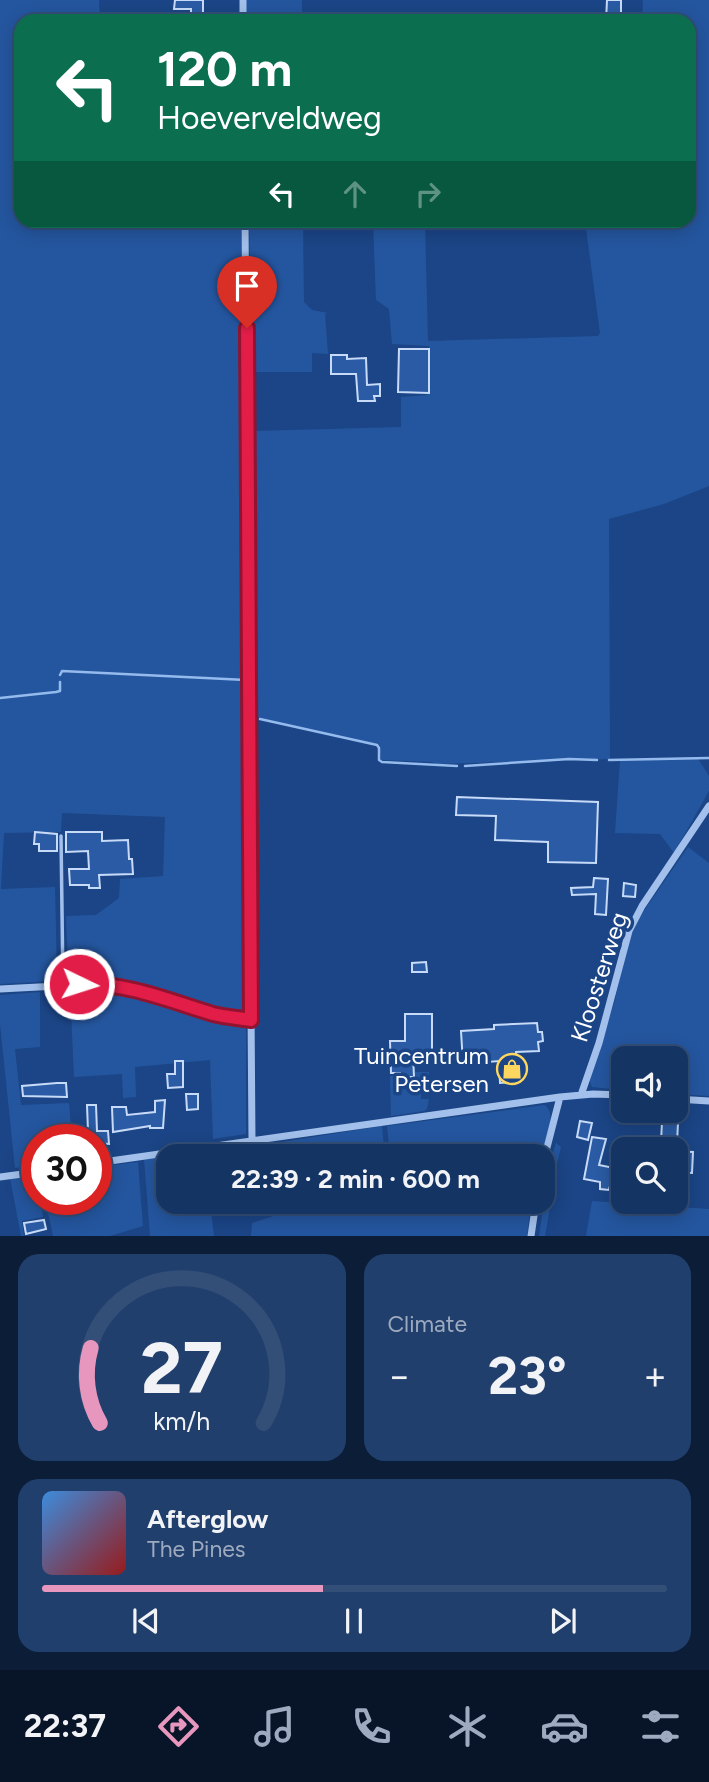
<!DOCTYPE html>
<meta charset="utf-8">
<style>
:root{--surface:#143464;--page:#213f6d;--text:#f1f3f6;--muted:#9daabf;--line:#334f78;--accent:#e797bd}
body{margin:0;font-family:Figtree,sans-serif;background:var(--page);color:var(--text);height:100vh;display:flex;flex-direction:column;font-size:26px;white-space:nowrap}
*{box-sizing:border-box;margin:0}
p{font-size:23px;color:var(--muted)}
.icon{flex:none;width:38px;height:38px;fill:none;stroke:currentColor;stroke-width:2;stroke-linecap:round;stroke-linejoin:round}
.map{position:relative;height:1236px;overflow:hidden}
.side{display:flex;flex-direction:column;gap:18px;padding:18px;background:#0b1d37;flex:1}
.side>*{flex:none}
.guide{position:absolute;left:14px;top:14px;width:682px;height:214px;border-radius:21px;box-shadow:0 4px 18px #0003,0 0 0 2px var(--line);background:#0b6e4f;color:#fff;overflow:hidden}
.buttons{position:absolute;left:611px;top:1046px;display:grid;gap:14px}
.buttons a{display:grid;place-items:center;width:77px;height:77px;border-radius:14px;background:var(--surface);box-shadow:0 4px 18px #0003,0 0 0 2px var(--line);font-size:35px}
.speed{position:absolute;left:21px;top:1124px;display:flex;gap:14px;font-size:35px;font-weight:700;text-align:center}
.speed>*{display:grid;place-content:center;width:91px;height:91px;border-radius:50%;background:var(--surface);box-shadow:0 4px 18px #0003,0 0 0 2px var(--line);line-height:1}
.speed .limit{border:10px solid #d22;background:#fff;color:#111}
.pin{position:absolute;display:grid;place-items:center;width:60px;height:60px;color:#fff;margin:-72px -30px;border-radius:50% 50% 50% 0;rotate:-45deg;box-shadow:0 0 7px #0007}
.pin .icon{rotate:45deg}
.me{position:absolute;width:77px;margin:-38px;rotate:94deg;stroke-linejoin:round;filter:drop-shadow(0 0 5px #0008)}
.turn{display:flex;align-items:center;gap:24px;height:147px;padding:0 28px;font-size:32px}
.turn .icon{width:91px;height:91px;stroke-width:2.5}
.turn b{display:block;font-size:49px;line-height:60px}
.lanes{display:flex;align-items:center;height:66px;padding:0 28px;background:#0003;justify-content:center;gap:35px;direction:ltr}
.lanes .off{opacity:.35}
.big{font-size:52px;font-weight:700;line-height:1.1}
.side .card{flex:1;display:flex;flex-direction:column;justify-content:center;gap:10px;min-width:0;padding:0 24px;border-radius:21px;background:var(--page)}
.side .dial{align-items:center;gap:0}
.dial svg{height:182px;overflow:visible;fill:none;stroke:var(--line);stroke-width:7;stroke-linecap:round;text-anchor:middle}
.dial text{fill:var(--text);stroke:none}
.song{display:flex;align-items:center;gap:21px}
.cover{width:84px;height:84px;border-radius:10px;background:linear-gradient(135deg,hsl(210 70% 55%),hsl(0 70% 35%))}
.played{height:7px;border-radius:4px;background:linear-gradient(90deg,var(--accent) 45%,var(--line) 45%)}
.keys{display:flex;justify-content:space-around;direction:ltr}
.heat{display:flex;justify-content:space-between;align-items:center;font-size:38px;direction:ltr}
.side .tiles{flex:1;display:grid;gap:18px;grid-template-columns:1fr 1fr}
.card:last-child{grid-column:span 2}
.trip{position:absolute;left:156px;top:1144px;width:399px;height:70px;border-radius:21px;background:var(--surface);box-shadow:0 4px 18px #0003,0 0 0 2px var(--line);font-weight:700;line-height:70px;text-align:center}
.tabs{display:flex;height:112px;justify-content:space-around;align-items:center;background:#081528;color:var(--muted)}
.tabs .icon{width:49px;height:49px}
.tabs .current{color:var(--accent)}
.tabs b{font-size:32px;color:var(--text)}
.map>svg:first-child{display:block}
</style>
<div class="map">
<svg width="709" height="1236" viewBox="0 0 709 1236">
<rect width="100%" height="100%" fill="#1b4586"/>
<path fill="#24569f" d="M0 0H99L100 21H21V220L241 221 249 1010 243 1015C212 1014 183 997 154 989 127 981 99 980 72 980L68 966 66 916 96 915 119 898 120 879 163 876 165 817 62 813 61 832 4 833 1 889 55 887 57 974 52 981 0 984Z
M246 0H302V21H246Z
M643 0H709V486L664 504 609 519 610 759 436 764 432 762 381 760 379 746 256 717 253 431 401 427V397L427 395 429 346 392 344 389 309 376 300 373 221H425L428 341 598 336 600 333 585 221 690 220V21H642Z
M249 221H303L304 302 312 310 328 313 325 314 328 354 312 353V372H252Z
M697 757 709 776V791L674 853 660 834 615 833 620 760Z
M688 847 709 863V1096L676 1094V1059H623V1090L592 1087 589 1080 615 1000 628 940 639 918Z
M70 990 140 995 194 1014 246 1027V1134L213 1139 210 1060 135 1067 136 1097 123 1098 122 1074 74 1077Z
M40 992V1047L15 1049 21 1105 69 1103 72 1139H37V1165L15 1168 0 1024V995Z
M415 1072H429V1075L421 1076V1099H429L427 1109 424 1111 391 1116 390 1076 398 1075 399 1081 414 1080Z
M545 1105C558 1116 545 1142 541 1157H390L387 1126Z
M382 1126 385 1157H271L269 1144Z
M556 1143 561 1147C553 1176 551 1206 545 1236H539L543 1209 545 1178Z
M204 1151 205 1157H168V1202H210L214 1236H150L144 1159Z
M138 1162 143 1226 110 1236H53L45 1199H96V1167Z
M33 1176 36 1179 37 1199H40L43 1217 22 1221 24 1236H21L10 1178Z
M592 1201 709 1209V1236H586Z
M278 1202H371L373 1215 395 1214V1202H531L527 1236H251L252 1223 280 1214Z"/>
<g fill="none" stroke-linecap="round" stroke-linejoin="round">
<path stroke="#95baed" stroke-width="2.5" d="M60 675 62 671 246 680
M0 698 56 692 60 691V682
M260 719 377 745 379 748V760L382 762 457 766
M609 760 709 758
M465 766 569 759 597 760"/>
</g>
<path fill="#2a5ba4" stroke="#c7dbf8" stroke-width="2" d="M175 0H203V16H191V9H174Z
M607 0H621V21H606Z
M399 349H429V393L398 392Z
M331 355H347V359L366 358 367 385 380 384V396H374L375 401H358L356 374H331Z
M457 797 598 802 596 863 548 862V842L495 840 496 816 456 815Z
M35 832 57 834V851H39V844H34Z
M66 832H102V841L128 840 129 859H132L133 874 99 875 100 888H89V885H70L69 869H89L88 851 66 852Z
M594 878 608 879 606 915 595 914 596 894 572 895 571 888 593 887Z
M624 883 636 885 635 897 623 896Z
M426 962 427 972H412V963Z
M405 1014H432V1054H413L414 1077H400V1073H391L390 1041H405Z
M537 1023 538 1032H542L543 1041 538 1042 539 1051 516 1052 518 1074 514 1075V1082L500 1083 499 1061 463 1064 461 1031 494 1029V1025Z
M175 1061H183V1087L168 1088 167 1074H175Z
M57 1083H66L67 1097 23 1096 22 1086Z
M186 1094H198V1109L187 1110Z
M165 1100 163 1128H150V1126L113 1132 112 1107H126L127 1115 155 1112V1101Z
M87 1105H96L97 1131H108L109 1144 96 1143V1139H82V1131H88Z
M580 1121 592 1123 588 1140 577 1137Z
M662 1122 678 1123 677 1143 661 1142Z
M592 1137 606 1139 599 1165 614 1168 609 1190 600 1189V1182L584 1179Z
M676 1151 693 1152 692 1173 676 1172Z
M396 1202V1210L382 1212 381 1203Z
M44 1220 46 1229 26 1234 24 1223Z"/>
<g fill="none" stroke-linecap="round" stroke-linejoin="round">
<path stroke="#a2c0eb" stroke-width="3.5" d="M61 836 63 985"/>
<path stroke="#a2c0eb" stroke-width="7" d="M243 0V21
M245 220 252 1141
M0 989 96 984 139 990 216 1015 251 1020
M581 1095 599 1043 629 931 642 906 709 806
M676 1099 709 1101
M96 1163 560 1097 593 1094 623 1095
M542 1167 560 1097
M0 1177 37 1172
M531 1236 536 1202"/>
</g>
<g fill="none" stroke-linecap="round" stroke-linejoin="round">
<g stroke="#92132f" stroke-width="18">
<path id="route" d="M79 984C129 983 167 1000 213 1014 225 1017 238 1018 251 1020L247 328"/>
</g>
<use href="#route" stroke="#e11d48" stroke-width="12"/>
</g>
<defs>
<g id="shop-ring" transform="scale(1.575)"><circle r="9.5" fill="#1b4586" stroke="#fdd65f" stroke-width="1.5"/><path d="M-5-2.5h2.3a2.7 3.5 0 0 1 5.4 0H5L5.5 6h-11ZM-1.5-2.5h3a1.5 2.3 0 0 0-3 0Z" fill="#fdd65f"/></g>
</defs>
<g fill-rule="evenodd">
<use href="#shop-ring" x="512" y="1069"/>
</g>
<g text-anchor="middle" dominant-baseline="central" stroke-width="7" stroke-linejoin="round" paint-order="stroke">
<g font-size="24" fill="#fff" stroke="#1b4586">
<text transform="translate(599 977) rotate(-72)">Kloosterweg</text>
</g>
<g font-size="24" fill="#fff" stroke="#1b4586" text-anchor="end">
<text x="489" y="1055">Tuincentrum<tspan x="489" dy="28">Petersen</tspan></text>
</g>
</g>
</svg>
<div class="buttons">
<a><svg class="icon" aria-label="sound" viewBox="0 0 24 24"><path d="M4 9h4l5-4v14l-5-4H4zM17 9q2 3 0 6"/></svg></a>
<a><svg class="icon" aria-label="search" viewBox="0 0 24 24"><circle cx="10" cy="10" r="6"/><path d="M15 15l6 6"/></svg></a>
</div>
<div class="speed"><div class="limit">30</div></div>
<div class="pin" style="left:247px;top:328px;background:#d93025"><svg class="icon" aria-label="arrive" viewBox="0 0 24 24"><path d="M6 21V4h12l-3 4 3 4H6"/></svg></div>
<svg class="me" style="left:79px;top:984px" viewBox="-20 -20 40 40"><circle r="17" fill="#e11d48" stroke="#fff" stroke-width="3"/><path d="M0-11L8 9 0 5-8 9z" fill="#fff"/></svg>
<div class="trip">22:39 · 2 min · 600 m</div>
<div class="guide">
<div class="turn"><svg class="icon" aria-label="left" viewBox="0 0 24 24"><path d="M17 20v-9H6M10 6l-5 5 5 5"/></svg><div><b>120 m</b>Hoeverveldweg</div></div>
<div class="lanes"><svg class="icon" aria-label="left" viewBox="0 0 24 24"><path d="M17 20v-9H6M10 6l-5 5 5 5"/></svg><svg class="icon off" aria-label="ahead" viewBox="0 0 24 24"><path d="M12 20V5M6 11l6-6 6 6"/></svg><svg class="icon off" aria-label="right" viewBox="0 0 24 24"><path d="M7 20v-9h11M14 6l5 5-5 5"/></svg></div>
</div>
</div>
<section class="side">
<div class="tiles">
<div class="card dial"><svg viewBox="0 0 100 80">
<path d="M14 69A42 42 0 1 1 86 69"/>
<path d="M14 69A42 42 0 0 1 10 36" stroke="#e797bd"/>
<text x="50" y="56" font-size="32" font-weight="700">27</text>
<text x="50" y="72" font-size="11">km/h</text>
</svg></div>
<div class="card"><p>Climate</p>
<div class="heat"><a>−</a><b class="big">23°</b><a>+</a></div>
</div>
<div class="card">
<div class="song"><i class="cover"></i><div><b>Afterglow</b><p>The Pines</p></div></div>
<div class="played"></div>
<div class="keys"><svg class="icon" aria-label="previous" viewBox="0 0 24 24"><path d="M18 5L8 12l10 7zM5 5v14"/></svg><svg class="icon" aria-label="pause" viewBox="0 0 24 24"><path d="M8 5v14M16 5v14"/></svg><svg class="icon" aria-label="next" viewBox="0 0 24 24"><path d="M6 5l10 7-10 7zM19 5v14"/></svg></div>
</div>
</div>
</section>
<nav class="tabs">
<b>22:37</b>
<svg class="icon current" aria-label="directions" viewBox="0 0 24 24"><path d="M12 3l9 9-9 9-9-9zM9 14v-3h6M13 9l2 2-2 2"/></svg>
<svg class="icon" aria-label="music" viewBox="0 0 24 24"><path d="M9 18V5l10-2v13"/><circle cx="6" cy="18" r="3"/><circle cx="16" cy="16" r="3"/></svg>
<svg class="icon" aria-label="phone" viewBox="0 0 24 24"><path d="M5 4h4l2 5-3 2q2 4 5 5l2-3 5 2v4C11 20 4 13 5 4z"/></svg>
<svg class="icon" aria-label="climate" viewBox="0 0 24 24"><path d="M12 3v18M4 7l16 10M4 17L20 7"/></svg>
<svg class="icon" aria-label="car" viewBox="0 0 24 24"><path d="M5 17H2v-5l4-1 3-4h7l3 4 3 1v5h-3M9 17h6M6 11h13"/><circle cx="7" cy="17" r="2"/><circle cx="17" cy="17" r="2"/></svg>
<svg class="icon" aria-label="filters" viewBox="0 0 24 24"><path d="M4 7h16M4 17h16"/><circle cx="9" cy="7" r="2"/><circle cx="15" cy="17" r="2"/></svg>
</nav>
